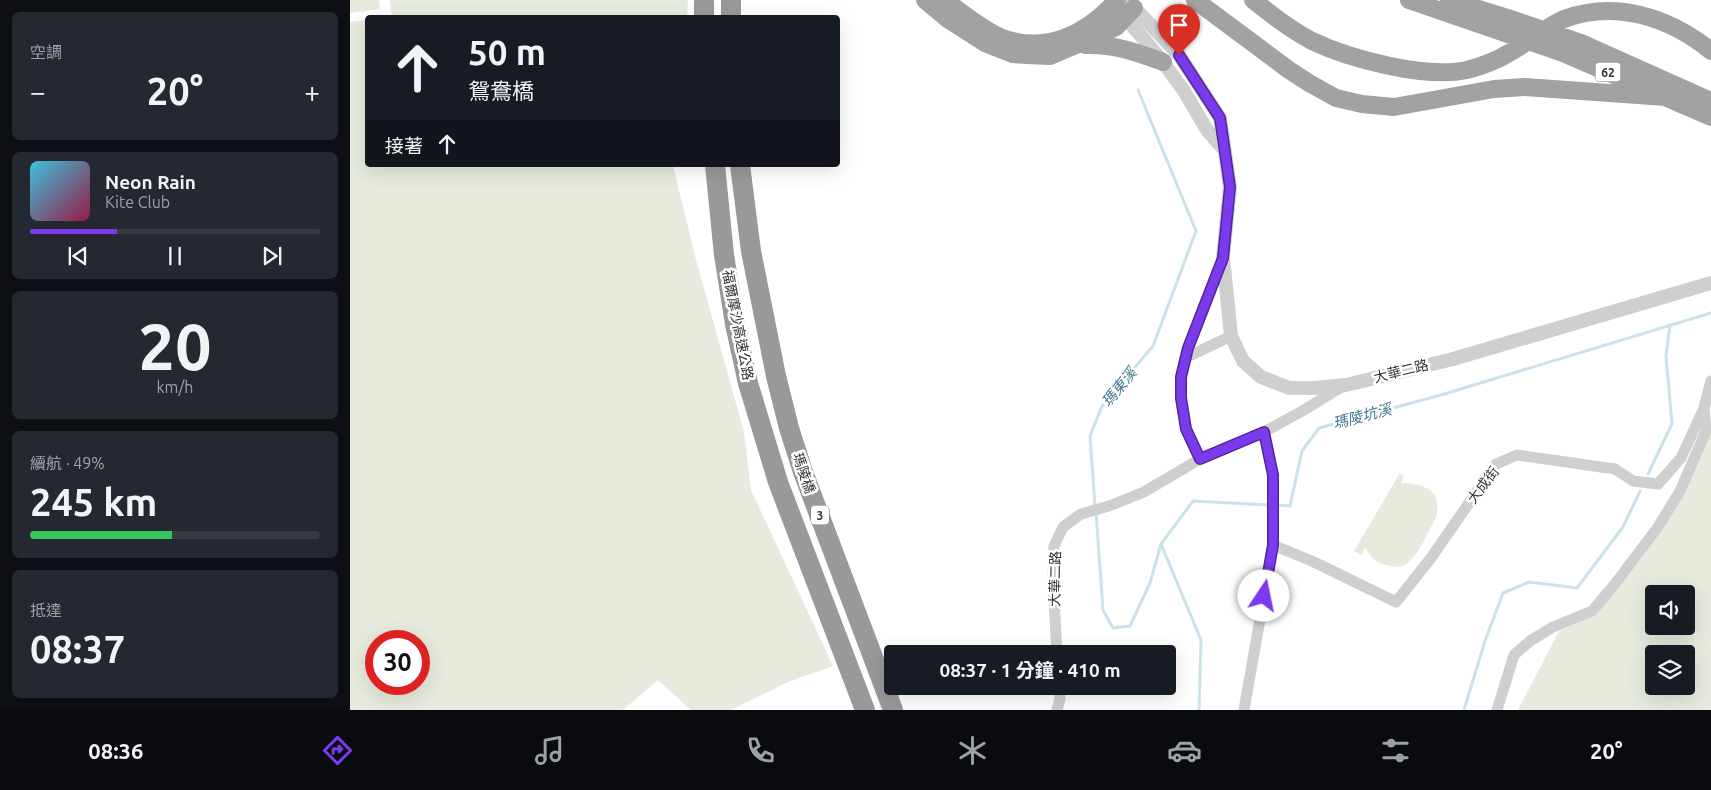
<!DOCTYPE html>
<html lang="zh-TW">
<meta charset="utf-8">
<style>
:root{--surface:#171b24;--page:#242831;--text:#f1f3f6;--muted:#9ea1a6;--line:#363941;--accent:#7c3aed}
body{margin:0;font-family:Ubuntu,"Noto Sans TC",sans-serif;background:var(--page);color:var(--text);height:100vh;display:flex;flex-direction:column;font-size:19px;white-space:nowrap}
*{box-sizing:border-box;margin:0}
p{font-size:16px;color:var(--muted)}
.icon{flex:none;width:28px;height:28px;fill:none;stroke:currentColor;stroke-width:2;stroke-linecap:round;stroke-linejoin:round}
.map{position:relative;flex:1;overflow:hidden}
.panel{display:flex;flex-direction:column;gap:12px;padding:12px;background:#0d0f14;width:350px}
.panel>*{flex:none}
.top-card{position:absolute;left:15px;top:15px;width:475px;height:152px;border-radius:5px;box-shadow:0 5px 20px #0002;background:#171b24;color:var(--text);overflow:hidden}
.buttons{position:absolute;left:1295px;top:585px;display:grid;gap:10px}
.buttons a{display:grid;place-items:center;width:50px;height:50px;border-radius:5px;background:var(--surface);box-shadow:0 5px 20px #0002;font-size:25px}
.speed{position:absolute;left:15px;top:630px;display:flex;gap:10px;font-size:25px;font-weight:700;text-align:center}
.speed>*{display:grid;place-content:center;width:65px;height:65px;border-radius:50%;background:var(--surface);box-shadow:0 5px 20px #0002;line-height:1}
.speed .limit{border:8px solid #d22;background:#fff;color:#111}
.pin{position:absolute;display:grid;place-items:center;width:42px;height:42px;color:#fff;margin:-51px -21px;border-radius:50% 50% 50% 0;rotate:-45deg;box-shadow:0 0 5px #0007}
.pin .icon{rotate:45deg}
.me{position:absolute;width:55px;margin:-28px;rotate:11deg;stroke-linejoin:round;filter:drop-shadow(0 0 4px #0008)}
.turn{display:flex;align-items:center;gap:18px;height:105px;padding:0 20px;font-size:22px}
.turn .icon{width:65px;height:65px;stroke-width:2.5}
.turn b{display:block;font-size:35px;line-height:42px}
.then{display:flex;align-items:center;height:48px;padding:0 20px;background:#0003;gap:10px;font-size:19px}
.big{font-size:38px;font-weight:700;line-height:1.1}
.panel .widget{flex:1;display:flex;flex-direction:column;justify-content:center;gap:8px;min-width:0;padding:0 18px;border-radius:8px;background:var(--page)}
.panel .dial{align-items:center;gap:0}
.dial b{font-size:65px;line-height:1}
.song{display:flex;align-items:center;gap:15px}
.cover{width:60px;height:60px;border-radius:8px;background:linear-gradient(135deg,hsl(190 70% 55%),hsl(340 70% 35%))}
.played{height:5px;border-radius:2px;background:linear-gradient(90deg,var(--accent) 30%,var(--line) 30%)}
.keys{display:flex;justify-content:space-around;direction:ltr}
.heat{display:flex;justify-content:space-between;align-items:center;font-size:28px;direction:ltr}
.charge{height:8px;border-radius:4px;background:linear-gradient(90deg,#34c759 49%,var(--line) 0)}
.trip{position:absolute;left:534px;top:645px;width:292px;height:50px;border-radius:5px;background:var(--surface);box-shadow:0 5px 20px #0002;font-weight:700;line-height:50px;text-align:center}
.tab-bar{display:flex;height:80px;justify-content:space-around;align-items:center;background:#090b0e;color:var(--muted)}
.tab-bar .icon{width:35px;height:35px}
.tab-bar .current{color:var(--accent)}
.tab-bar b{font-size:22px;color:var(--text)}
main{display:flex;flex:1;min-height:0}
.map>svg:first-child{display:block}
</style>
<main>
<section class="panel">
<div class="widget"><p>空調</p>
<div class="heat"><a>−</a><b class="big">20°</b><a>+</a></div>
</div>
<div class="widget">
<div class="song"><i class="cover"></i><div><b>Neon Rain</b><p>Kite Club</p></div></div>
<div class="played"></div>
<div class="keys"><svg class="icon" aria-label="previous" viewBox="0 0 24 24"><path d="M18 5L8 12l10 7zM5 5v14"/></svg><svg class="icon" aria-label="pause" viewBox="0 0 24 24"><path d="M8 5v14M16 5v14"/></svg><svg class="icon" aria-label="next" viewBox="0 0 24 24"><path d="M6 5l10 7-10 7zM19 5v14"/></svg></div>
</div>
<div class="widget dial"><b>20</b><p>km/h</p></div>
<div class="widget"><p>續航 · 49%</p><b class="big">245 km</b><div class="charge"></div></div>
<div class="widget"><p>抵達</p><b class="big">08:37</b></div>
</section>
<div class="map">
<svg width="1361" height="710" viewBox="0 0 1361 710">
<rect width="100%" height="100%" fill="#fff"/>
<path fill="#e6ebde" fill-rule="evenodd" d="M0 0H29L30 9 0 13Z
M40 0H338L337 18H39L42 17Z
M17 20 18 165H323L345 256 394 432 401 490 483 666 438 682 381 710H341L308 680 273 710H0V22ZM26 641H69V684H26Z
M1357 422 1361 424V710H1168L1209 631 1245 615 1269 588 1312 531ZM1304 594H1336V626H1304ZM1304 654H1336V686H1304Z
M1050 473 1054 476 1051 483C1061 483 1078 485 1085 495 1088 500 1087 509 1087 515 1080 528 1067 559 1055 565 1048 568 1041 566 1035 565 1025 562 1020 556 1015 547L1011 555 1004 551Z"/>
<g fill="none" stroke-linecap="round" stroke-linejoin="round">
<path stroke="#cbe2ea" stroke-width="3" d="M1298 474 1322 424 1316 356 1320 325
M926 505 940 506 952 451 969 428 1091 395 1361 313
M745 506 740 436 752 406 803 346 846 231 788 90
M746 512 753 610 763 628 780 626 800 583 811 544
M849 710 851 640 811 544 843 501 919 505
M1114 710 1135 641 1153 593 1179 582 1227 588 1273 527 1290 491"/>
<path stroke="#cfcfcf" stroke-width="11" d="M835 358 881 336
M914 432 923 475V545
M850 459 836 429 831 398V377L838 348 873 257
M707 654 703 581 704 546 713 527 731 514 759 506 794 492 850 459 914 432 954 410 993 386
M707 710 710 699 709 686
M894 710 923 545 964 562 1046 602 1081 558 1146 464 1167 455 1265 469 1283 481 1308 484 1331 458 1354 408
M1147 710 1164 655 1180 641 1203 627 1242 611 1265 584 1308 527 1330 491 1356 431 1354 408 1361 381"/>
<path stroke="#cfcfcf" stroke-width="14" d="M777 0 829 55 870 118 880 187 873 257 881 336 893 361 911 377 939 388H964L996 385 1103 359 1361 283
M769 10 813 62 834 91 857 130 875 151"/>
<path stroke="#a2a2a2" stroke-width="18" d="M575 0 599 20 635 43 663 54 677 55 700 56 752 34 766 27 784 8
M595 0C612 13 630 28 650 37 695 55 737 34 767 0
M845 0 939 70 959 83 986 98 1012 104 1044 107 1144 89 1175 87 1316 97
M903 0C922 15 941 30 962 41 1000 59 1075 79 1117 70 1132 66 1146 61 1159 53 1178 43 1194 28 1214 19 1266 0 1319 17 1361 51
M1059 0 1213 53 1361 117
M1099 0 1158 18 1231 43 1361 101
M735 45C765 44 785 52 813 62"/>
<path stroke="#999" stroke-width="20" d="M354 0V18
M381 18V0
M365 165 374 255 385 324 398 383 428 482 515 710
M390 165 401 251 426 376 439 428 453 472 543 710"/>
</g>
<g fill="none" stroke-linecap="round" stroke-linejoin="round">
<g stroke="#51269a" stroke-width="12">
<path id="route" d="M829 55 870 118 880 187 873 258 838 348 831 377V398L836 429 850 459 914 432 923 475V545L914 596"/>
</g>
<use href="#route" stroke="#7c3aed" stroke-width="9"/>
</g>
<g text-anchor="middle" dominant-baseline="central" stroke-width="5" stroke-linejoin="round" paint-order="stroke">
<g fill="#fff" stroke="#707070" stroke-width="1">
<rect x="1245.5" y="62.5" width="25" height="19" rx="4"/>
<rect x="461" y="505.5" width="18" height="19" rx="4"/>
</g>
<g font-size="12" font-weight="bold" fill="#323232">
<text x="1258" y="72">62</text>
<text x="470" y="515">3</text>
</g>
<g font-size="14" fill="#323232" stroke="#fff">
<text transform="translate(388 325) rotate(79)">福爾摩沙高速公路</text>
<text transform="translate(1051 371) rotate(-14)">大華二路</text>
<text transform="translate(454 473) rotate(71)">瑪陵橋</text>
<text transform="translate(1133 485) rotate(-53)">大成街</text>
<text transform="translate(705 579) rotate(-89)">大華二路</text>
</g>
<g font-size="15" font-style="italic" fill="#417c92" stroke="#fff">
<text transform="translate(769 387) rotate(-51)">瑪東溪</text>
<text transform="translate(1012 416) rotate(-15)">瑪陵坑溪</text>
</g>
</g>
</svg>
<div class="buttons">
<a><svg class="icon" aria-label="sound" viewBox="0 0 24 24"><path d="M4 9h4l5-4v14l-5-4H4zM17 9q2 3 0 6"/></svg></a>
<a><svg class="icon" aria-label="layers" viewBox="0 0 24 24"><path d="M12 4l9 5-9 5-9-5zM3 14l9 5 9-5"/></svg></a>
</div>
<div class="speed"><div class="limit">30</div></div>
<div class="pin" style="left:829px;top:55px;background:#d93025"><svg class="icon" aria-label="arrive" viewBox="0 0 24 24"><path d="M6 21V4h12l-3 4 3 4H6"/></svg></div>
<svg class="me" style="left:914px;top:596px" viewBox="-20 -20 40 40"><circle r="19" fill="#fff"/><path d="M0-13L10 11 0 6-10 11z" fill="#7c3aed"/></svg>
<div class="trip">08:37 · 1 分鐘 · 410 m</div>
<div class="top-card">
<div class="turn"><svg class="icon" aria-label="ahead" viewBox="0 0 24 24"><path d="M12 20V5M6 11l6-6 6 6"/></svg><div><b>50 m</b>鴛鴦橋</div></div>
<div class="then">接著<svg class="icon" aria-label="ahead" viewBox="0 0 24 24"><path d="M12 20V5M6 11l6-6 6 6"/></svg></div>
</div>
</div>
</main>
<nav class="tab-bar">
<b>08:36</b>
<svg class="icon current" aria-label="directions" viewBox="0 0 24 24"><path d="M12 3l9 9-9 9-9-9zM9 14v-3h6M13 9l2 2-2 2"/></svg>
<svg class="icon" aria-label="music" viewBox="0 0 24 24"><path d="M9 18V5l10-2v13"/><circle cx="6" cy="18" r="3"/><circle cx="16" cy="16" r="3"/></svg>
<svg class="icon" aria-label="phone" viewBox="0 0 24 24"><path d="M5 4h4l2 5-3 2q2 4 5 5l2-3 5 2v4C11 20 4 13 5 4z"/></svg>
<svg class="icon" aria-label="climate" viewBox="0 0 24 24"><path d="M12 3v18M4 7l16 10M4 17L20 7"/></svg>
<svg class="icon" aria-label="car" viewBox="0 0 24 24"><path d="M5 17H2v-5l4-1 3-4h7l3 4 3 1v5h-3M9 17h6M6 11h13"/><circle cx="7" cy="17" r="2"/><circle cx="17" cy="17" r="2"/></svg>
<svg class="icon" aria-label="filters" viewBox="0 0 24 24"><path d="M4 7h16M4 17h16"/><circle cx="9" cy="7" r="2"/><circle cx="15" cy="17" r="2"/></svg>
<b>20°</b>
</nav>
